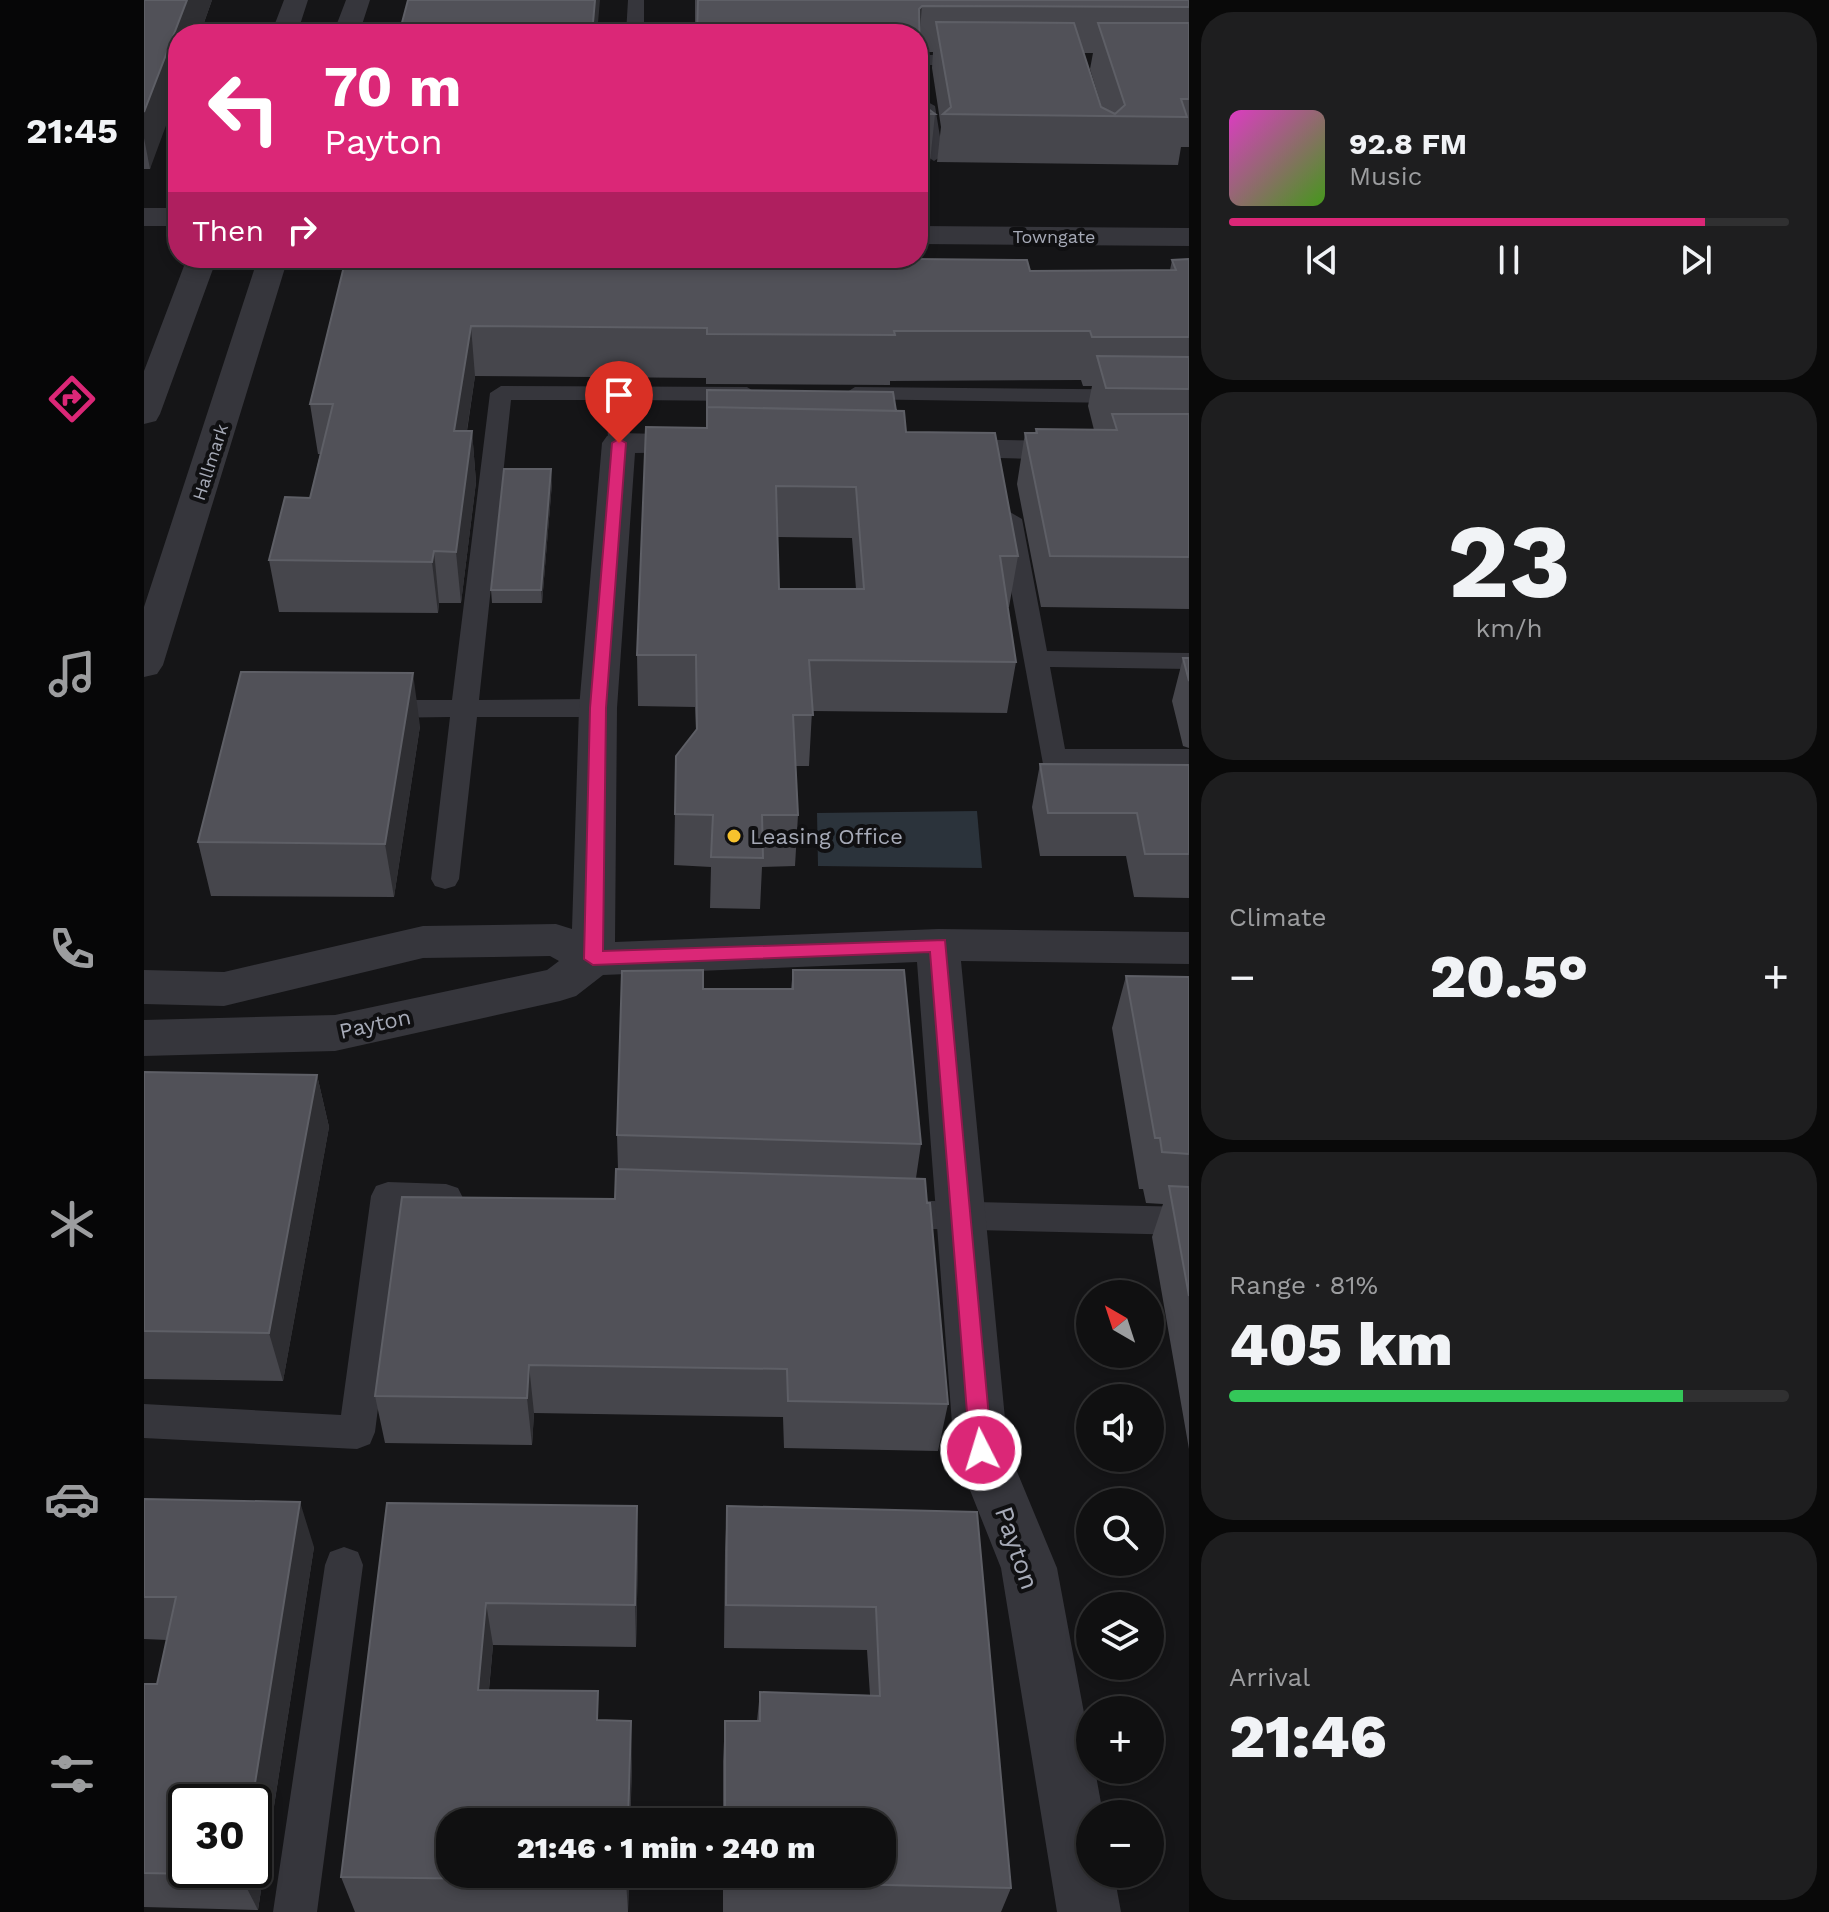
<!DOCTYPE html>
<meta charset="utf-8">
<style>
:root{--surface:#101011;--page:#1e1e1f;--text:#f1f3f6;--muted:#9c9d9f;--line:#303031;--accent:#db2777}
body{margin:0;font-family:"Work Sans",sans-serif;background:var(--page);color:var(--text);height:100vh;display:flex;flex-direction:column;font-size:30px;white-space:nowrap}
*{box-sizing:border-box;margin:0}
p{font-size:26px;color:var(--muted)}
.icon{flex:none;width:44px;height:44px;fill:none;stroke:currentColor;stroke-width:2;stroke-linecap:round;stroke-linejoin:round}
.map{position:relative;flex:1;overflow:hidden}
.panel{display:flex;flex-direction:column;gap:12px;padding:12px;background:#090909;width:640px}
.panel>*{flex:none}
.banner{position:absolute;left:24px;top:24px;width:760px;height:244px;border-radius:32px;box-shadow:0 4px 12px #0003,0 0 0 2px var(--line);background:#db2777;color:#fff;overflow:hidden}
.needle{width:52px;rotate:321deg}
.fabs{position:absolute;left:932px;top:1280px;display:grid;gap:16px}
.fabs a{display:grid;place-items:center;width:88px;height:88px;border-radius:50%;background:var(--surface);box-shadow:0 4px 12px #0003,0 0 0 2px var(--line);font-size:40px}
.speed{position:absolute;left:24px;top:1784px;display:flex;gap:16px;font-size:40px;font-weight:700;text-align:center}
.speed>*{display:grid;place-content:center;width:104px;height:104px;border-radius:50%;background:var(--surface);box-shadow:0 4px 12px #0003,0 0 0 2px var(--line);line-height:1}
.speed .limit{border:4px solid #111;border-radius:12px;background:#fff;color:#111}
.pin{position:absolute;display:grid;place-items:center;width:68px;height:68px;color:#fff;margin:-82px -34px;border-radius:50% 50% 50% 0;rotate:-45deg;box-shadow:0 0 8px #0007}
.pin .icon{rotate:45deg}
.me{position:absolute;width:88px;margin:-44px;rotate:355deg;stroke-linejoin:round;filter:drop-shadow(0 0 6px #0008)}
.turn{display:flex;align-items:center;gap:28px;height:168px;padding:0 24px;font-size:36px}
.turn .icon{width:104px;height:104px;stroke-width:2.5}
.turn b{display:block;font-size:56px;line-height:68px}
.then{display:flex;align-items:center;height:76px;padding:0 24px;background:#0003;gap:16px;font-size:30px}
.big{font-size:60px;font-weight:800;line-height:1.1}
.panel .tile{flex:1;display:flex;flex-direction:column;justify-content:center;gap:12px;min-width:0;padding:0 28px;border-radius:32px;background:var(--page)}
.panel .dial{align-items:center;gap:0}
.dial b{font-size:104px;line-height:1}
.song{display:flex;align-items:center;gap:24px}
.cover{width:96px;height:96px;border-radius:12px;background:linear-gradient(135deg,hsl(310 70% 55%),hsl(100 70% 35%))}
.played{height:8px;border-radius:4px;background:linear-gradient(90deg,var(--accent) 85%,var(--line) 85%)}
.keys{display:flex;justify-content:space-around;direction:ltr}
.heat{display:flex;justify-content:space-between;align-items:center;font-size:44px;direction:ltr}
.charge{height:12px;border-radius:6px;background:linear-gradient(90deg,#34c759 81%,var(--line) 0)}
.trip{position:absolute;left:292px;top:1808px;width:460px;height:80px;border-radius:32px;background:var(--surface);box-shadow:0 4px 12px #0003,0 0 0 2px var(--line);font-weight:800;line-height:80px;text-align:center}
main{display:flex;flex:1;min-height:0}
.tab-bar{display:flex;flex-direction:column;width:144px;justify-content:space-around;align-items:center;background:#060607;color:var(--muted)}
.tab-bar .icon{width:56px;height:56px}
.tab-bar .on{color:var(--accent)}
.tab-bar b{font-size:36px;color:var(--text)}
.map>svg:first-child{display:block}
</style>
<main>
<nav class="tab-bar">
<b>21:45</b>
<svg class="icon on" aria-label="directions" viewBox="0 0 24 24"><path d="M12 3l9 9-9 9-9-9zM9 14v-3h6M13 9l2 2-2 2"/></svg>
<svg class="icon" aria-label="music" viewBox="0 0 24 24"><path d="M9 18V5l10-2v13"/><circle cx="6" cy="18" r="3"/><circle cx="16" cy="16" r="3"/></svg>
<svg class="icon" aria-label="phone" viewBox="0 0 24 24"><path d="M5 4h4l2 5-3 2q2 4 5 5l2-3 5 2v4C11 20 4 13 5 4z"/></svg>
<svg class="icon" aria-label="climate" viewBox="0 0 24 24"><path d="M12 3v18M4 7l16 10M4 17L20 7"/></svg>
<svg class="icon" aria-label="car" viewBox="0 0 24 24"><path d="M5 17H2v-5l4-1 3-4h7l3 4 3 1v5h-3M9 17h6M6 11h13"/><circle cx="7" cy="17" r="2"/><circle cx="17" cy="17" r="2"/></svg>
<svg class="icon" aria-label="filters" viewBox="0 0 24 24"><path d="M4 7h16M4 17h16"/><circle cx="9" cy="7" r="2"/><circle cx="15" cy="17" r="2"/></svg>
</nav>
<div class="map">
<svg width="1045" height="1912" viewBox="0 0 1045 1912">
<rect width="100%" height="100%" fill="#151517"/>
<path fill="#2b333b" d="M833 811 838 868 674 866 673 813Z"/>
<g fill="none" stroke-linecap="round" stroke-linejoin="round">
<path fill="#36363c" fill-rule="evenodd" d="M484 0H500V34H482Z
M774 55H827L836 60 827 65H774Z
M782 101 791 106 799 155 790 161 781 155 774 104Z
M357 386 603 387 614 394 603 401 485 400 486 443 475 450 464 443 463 400H367L335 700 454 699 463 702 467 708 463 714 454 717H333L315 879 311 886 301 889 291 886 287 879 306 717 232 718 223 715 219 709 223 703 232 700H308L346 393Z
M711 387 1045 390V404L703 399 700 394Z
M866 512 878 519 903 651 1045 653V669L906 667 921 749H1045V767L899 764 854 519Z
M244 1182 302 1184 314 1188 319 1198 314 1208 302 1212 259 1210 231 1432 226 1444 213 1449 0 1438V1404L197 1415 227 1196 232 1186Z
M746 1200 1045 1207V1235L746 1228 734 1224 729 1214 734 1204Z
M200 1547 214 1552 219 1565 173 1912H129L181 1565 186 1552Z"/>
<path fill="#36363c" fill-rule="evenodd" d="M475 433 560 435 572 438 577 445 572 452 491 453 473 708 471 942 794 929 1045 932V964L817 961 864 1450 913 1568 946 1745V1770H951L959 1814H946V1874H970L977 1912H913L857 1568 810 1450 773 962 459 975 432 996 416 1001 191 1051 0 1056V1020L191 1015 403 970 415 961 406 956 279 958 80 1006 0 1004V970L80 972 279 926 412 924 428 929 435 708 458 443 463 436Z
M793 439 1045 443V463L781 456 776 449 781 442Z"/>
<path fill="#36363c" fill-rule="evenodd" d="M140 0H164L153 34H127Z
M202 0H226L215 34H189Z
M0 208H34V226H0Z
M774 226 1045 228V246L774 244Z
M43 258H73L16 414 12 421 0 424V371Z
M114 258H144L19 665 13 674 0 677V607Z"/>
</g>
<path fill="#46464c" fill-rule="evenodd" d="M0 0H68L56 34H34L6 169H0Z
M551 0H1045V147H1037L1034 165 793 162 797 127 788 68 789 52H776V67L783 108 791 114 786 162H774V34H551ZM940 53H949L946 69 958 108Z
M202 258 519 268 664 267V258L886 271 1026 270 1028 260 1045 259V609L897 607 873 484 881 433H891L892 429 950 430 944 406 948 386H939L937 380 746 381V385L562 384V378L331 376 323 431H328L332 482 317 603H295L294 613 135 612 125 560 166 498 176 454H174L166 404Z
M563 390 752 411 762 432 874 556 865 607H864L872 662 863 713 668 711 665 766H652L654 815 651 866 618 867 616 909 566 908 567 867 530 865 532 756 552 731 551 707 494 706 493 655 562 428ZM633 537 708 538 712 589H635Z
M408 483 398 603H348L347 590Z
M1039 658H1045V748L1039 746 1028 701Z
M276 726 250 897 67 896 54 842Z
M896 764 1045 765V898L990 897 982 856H896L888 807Z
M649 970 777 1144 772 1178 804 1404 794 1451 640 1448 639 1417 390 1413 388 1445 241 1443 231 1396 471 1199 474 1169 473 1135 559 989H647Z
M982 976 1045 977V1449L1008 1237 1019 1204 1002 1203 999 1189H995L968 1028Z
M0 1072 173 1075 185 1127 139 1381 0 1379Z
M0 1499 170 1547 114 1910 0 1907V1684H13L23 1640 0 1639Z
M243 1503 494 1551 492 1647 349 1645 345 1690 456 1721 488 1761 484 1912H211L197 1877Z
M583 1506 833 1512 867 1888 857 1912H579V1874H738V1822H579V1761L581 1721H613L616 1692 726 1695 723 1650 580 1648 581 1551Z"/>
<path fill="#2e2e32" d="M43 0H68L56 34H34V93L6 169 0 138V112Z
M451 0H456L453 34H448Z
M778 6 774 52 775 9Z
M327 326 331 376 315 482 310 431Z
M328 431 332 482 317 603 312 552Z
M407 469 408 483 398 603 397 590Z
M290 551 295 603 294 613 288 562Z
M269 673 276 726 250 897 241 844Z
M173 1075 185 1127 139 1381 125 1333Z
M385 1365 390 1413 388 1445 383 1398Z
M156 1502 170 1547 114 1910 96 1875 97 1870H110V1802H108Z
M493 1506 494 1551 492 1647 491 1605Z
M342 1603 349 1645 341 1730 334 1690Z
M487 1721 488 1761 486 1822H484Z
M482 1874H485L484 1912 482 1881Z"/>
<path fill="#515158" stroke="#5e5f66" stroke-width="2" fill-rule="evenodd" d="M0 0H43L0 112Z
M264 0H451L448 34H255Z
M554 0H1045V7L778 6 775 9 776 67 783 108 791 114H774V34H553Z
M792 22 930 23 957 107 971 114 981 105 954 23H1045V99H1037L1043 117 799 114 807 107Z
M202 258H519V268L665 267 664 258 883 260 886 271 1032 270 1028 260 1045 259V337H948L946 331H750L751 335 563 334V328L327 326 310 431H328L312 552 290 551 288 562 125 560 141 497 166 498 189 404H166Z
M953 356 1045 357V389L962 388Z
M563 390 749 392 752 411 563 407V418Z
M563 407 760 411 762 432 851 433 874 556H856L872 662 665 660 669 715H649L654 815H618L619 858 567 857 569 815 531 814 532 756 553 729 552 655H493L502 427 563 428ZM632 486 712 487 720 589H635Z
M968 414H1045V557L906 556 881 433H893L892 429 973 430Z
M360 469H407L397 590H347Z
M1039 658H1045V681Z
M97 672 269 673 241 844 54 842Z
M896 764 1045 765V854H1001L993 813H904Z
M559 970V989H649V970H760L777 1144 473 1135 478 971Z
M982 976 1045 977V1154L1018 1152 1016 1138H1011Z
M0 1072 173 1075 125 1333 0 1331Z
M472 1169 781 1179 783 1203H786L804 1404 644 1401 643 1369 385 1365 383 1398 231 1396 258 1197 471 1199Z
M1025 1186 1045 1187V1296Z
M0 1499 156 1502 108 1802H42V1870H97L96 1875 0 1873V1684H13L32 1597H0Z
M243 1503 493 1506 491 1605 342 1603 334 1690 454 1691 453 1720 487 1721 484 1822H306V1874H482V1881L197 1877Z
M583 1506 833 1512 867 1888 581 1881V1874H738V1822H581V1721H616V1692L736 1696 732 1607 582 1605Z"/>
<path fill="#db2777" stroke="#8e194d" stroke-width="2" d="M475 439 482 443 462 708 459 951 801 940 848 1450 845 1457 837 1460 829 1457 826 1450 786 952 449 965 440 959 446 708 468 443Z"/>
<circle fill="#f7c22d" stroke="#101012" stroke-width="3" cx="590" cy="836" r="8"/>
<g text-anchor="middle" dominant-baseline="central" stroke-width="8" stroke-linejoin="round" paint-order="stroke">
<g font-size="18" fill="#a6aab7" stroke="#101012">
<text x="910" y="236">Towngate</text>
<text transform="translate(66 462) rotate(-72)">Hallmark</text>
</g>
<g font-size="22" fill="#a6aab7" stroke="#101012" text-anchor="start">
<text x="606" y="836">Leasing Office</text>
</g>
<g font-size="22" fill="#a6aab7" stroke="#101012">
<text transform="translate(231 1024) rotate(-12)">Payton</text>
</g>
<g font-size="26" fill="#a6aab7" stroke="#101012">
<text transform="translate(873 1548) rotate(71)">Payton</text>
</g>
</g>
</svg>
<div class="fabs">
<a><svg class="needle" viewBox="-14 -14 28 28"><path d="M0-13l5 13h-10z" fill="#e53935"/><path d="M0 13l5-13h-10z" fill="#9c9d9f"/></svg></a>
<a><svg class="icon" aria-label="sound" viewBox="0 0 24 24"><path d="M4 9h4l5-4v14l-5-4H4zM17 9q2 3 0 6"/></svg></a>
<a><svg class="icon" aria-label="search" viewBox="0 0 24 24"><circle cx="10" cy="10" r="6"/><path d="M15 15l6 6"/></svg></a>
<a><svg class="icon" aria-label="layers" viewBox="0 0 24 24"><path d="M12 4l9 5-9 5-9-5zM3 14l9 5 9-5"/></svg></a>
<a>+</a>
<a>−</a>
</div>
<div class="speed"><div class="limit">30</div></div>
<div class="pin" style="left:475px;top:443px;background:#d93025"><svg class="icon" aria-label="arrive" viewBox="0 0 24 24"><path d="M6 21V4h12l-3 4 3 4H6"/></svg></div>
<svg class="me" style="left:837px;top:1450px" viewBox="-20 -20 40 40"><circle r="17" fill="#db2777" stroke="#fff" stroke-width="3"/><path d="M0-11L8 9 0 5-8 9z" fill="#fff"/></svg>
<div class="trip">21:46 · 1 min · 240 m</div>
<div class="banner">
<div class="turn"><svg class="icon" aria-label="left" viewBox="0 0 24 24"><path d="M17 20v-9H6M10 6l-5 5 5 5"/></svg><div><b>70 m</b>Payton</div></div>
<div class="then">Then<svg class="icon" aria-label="right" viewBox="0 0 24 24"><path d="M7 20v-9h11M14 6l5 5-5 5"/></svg></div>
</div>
</div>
<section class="panel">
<div class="tile">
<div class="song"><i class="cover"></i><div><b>92.8 FM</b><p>Music</p></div></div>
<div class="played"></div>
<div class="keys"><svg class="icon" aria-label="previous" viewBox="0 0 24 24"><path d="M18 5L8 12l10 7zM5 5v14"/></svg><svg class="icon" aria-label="pause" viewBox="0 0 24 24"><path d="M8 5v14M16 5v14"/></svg><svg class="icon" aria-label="next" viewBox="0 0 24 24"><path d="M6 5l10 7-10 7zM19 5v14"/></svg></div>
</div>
<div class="tile dial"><b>23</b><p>km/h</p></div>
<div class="tile"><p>Climate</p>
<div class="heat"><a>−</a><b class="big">20.5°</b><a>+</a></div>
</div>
<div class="tile"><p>Range · 81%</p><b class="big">405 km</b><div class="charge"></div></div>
<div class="tile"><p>Arrival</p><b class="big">21:46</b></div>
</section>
</main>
